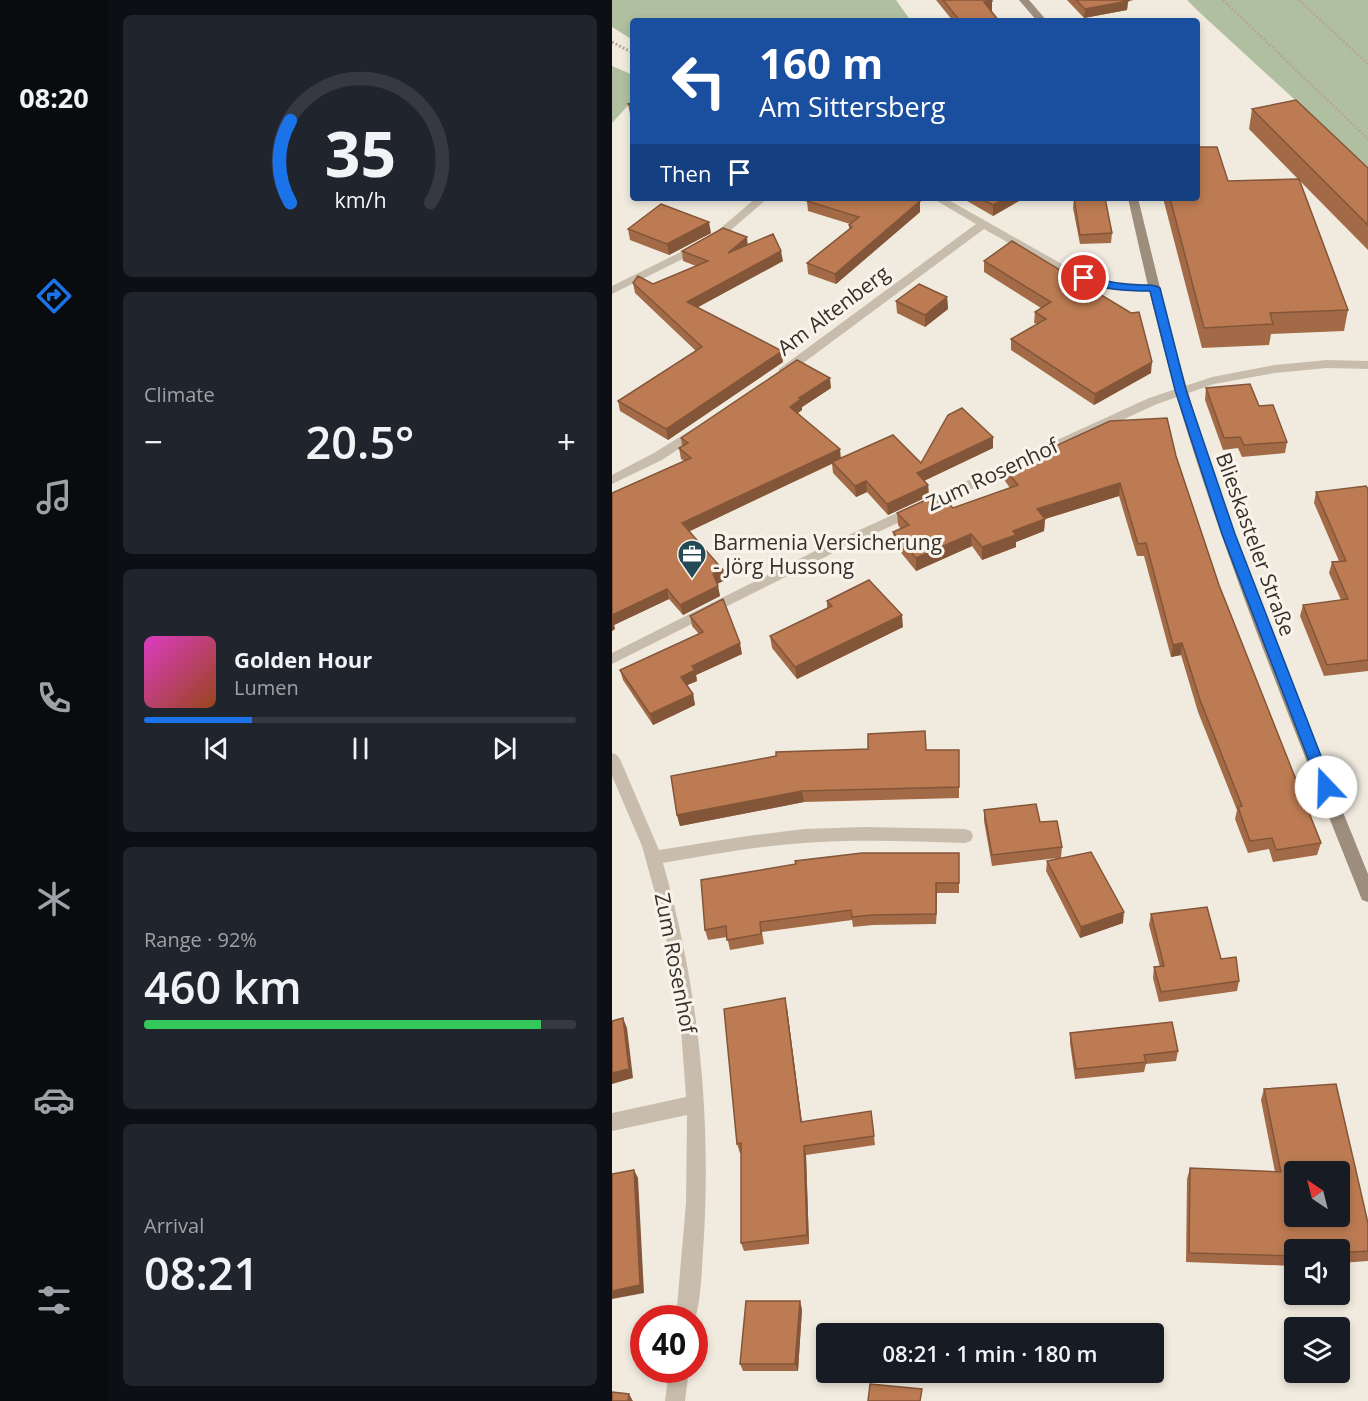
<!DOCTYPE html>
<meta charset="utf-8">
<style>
:root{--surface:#171b24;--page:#20242c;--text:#f1f3f6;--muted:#9ea1a6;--line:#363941;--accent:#1a73e8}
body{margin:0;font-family:"Open Sans",sans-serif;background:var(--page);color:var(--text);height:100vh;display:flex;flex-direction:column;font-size:22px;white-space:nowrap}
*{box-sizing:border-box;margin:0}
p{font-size:20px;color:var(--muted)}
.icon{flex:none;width:33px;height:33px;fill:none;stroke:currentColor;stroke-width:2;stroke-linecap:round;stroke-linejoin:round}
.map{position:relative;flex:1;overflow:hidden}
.panel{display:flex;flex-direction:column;gap:15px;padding:15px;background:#0d0f14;width:504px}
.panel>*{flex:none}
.banner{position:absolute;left:18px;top:18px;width:570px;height:183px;border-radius:6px;box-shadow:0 3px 9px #0003;background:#1a4fa0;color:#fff;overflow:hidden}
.needle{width:39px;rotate:325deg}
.tools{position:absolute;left:672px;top:1161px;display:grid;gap:12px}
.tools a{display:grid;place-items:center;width:66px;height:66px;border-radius:6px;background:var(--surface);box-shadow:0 3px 9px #0003;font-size:30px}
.speed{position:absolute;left:18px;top:1305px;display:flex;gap:12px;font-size:30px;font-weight:700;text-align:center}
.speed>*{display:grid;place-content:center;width:78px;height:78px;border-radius:50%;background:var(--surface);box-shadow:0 3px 9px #0003;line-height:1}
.speed .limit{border:9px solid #d22;background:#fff;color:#111}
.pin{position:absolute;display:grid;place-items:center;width:51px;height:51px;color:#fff;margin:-26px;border:3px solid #fff;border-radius:50%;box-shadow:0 2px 6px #0007}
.me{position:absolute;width:66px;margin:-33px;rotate:339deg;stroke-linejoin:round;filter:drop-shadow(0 0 4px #0008)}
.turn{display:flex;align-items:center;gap:21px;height:126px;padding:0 30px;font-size:27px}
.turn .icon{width:78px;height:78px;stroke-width:2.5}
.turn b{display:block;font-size:42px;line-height:51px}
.then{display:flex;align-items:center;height:57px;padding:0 30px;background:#0003;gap:12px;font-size:22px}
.big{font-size:45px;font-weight:600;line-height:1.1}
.panel .widget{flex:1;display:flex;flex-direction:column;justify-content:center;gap:9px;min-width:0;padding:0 21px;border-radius:9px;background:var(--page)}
.panel .dial{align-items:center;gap:0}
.dial svg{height:156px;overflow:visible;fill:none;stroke:var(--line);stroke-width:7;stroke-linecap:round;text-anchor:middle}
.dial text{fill:var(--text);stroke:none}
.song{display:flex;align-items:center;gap:18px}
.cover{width:72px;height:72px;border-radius:9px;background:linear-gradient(135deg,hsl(310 70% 55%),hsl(20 70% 35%))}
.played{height:6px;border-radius:3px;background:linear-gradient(90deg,var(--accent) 25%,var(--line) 25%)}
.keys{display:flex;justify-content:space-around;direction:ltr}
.heat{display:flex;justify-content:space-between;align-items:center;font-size:33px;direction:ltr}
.charge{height:9px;border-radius:4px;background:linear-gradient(90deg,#34c759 92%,var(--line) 0)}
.trip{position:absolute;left:204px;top:1323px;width:348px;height:60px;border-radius:6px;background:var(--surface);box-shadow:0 3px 9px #0003;font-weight:600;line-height:60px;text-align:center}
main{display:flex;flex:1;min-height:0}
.dock{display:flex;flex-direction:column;width:108px;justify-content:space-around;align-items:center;background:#090b0e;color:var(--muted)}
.dock .icon{width:42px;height:42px}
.dock .current{color:var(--accent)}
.dock b{font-size:27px;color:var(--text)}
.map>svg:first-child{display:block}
</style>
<main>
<nav class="dock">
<b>08:20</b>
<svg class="icon current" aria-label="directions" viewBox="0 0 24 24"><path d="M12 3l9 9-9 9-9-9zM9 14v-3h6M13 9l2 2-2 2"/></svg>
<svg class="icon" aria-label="music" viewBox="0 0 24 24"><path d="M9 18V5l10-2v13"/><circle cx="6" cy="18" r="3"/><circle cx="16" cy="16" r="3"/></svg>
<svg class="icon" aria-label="phone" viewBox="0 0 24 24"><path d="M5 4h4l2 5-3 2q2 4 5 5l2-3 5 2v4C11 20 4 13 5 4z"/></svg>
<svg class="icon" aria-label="climate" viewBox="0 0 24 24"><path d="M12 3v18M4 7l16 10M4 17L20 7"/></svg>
<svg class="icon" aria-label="car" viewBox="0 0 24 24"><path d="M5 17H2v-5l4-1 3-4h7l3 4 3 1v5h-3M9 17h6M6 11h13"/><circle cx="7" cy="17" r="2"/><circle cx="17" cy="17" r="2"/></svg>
<svg class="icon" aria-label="filters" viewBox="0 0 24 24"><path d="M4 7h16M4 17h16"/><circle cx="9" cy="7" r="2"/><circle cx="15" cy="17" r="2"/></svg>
</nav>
<section class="panel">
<div class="widget dial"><svg viewBox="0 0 100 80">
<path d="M14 69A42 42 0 1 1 86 69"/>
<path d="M14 69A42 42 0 0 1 14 27" stroke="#1a73e8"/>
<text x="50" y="56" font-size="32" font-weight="700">35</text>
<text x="50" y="72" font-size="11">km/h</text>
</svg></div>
<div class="widget"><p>Climate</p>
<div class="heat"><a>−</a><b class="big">20.5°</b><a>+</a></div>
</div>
<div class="widget">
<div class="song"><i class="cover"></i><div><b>Golden Hour</b><p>Lumen</p></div></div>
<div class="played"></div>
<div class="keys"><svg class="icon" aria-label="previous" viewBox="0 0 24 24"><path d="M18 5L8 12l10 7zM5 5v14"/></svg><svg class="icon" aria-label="pause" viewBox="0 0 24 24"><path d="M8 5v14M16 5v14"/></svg><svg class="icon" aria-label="next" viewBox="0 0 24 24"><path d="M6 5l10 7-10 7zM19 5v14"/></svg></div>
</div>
<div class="widget"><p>Range · 92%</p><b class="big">460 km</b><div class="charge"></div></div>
<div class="widget"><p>Arrival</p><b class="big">08:21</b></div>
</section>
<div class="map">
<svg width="756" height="1401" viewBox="0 0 756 1401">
<rect width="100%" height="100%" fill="#f1ebdf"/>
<path fill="#b0bfa0" d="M0 0H284L299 21H21V40L0 27Z
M575 0H756V167L586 11Z
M0 66 21 75V100L0 123Z"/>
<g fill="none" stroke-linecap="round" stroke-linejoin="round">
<path stroke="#b4a796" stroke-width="3" stroke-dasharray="2 2" stroke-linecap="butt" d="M611 0 756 139
M687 0 756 64
M0 42 21 53"/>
<path fill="#c8bdac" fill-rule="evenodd" d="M144 198H156L105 242 0 294V286L97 238Z
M320 198H333L464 272 501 282 543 285 549 288C543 293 535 291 527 291 465 288 424 258 372 229L175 375H167V369L364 224Z
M715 360 756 361V369L715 368 663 373 602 384 545 404 229 549 0 664V653L219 543 537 398 600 377 663 365Z
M84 427 90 431 89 434 50 460 0 484V475L40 454Z
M0 753 5 755 8 759 47 850 135 836 192 829 252 827 353 829 359 831 361 836 359 841 353 843C299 841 246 839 192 843 145 846 98 855 51 863 86 986 99 1109 92 1236 90 1259 90 1301 82 1322V1318H64L74 1203 75 1115 0 1131V1113L74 1097 69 1029 61 971 49 915 30 846 0 776Z
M57 1370H77L73 1401H53Z"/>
<path fill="#9c8d7d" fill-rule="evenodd" d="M407 0H417L435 21H425Z
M516 198H526C547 284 567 369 595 453 642 596 700 735 756 874V902L750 900 748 895C690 749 630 603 582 453 555 369 535 284 516 198Z"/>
</g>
<path fill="#a26a47" d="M324 0H379L380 11H379L387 21H341Z
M455 0H521L516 1 515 10 472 18Z
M21 102V116L18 114 16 104Z
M640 109 756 168V250L688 181 736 310 732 331 659 334 657 345 590 348 551 198H585L616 181 686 179 637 129Z
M350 198H412L381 216Z
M462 198 500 233 499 243 468 244 461 208Z
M195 201 308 212 224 284 196 274 195 263 237 229V225L238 224 196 211Z
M16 229 99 233 57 255 18 240Z
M400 241 539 373 482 405 399 350V339L425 324 422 323 423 312 429 308 372 272V261Z
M136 245 171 261 86 307 171 362 56 440 8 411 6 401 84 351 23 293 21 283 41 284 84 266 71 261 70 251Z
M335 297 336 309 313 327 285 313 284 301Z
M219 388 190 407V410L186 413 229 458 309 463 381 437V448L312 481 316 485 317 496 276 515 255 492 244 497 221 473 220 464 77 531 113 580 105 584 108 596 71 615 57 599 2 625 3 629 0 631V493L72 461 69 459 67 448 70 446 69 438Z
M594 388 675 442 673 453 630 457 626 448 611 450 593 400Z
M564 456 607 585 709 843 705 855 661 862 657 849 636 853 623 819 625 810 586 712 569 655 559 657 532 556H525L507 496 433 519 432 531 404 542V547L370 560 360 546 304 571 282 544 281 532 289 529 286 525 285 513 341 508 398 488 393 481V469Z
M756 489V671L712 676 688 616 691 605 729 600 717 573 720 562 727 561 702 503 704 492Z
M215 601 291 627 185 679 160 648 158 636 215 608Z
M78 616 130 654 84 675 85 681 75 685 81 694 83 705 41 725 11 680 8 670 87 634 80 626Z
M314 750H347V798L192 802 68 826 65 815 164 756Z
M372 810 428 822 450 847 449 858 511 923 468 938 434 871 435 861 445 858 380 866 372 821Z
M347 853V893H325L324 924 261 925 241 927 240 920 150 932 152 944 118 950 115 937 96 940 93 930Z
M539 914 609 959 627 981 625 991 547 1002 541 978 542 967H548L537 925Z
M175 1008 190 1122 259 1111 263 1145 194 1155 197 1244 132 1251 129 1243V1153H128L125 1144Z
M458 1033 566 1051 564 1061 534 1064 532 1072 463 1079 458 1043Z
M652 1089 756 1223V1261L728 1263V1250H682V1266L574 1262 575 1179 578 1168 663 1172 649 1100Z
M190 1309 186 1371H131L128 1364Z"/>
<path fill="#845639" d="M509 0H521L511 2 516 1 515 10 472 18 473 9Z
M380 1V11L372 12V2Z
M394 198H412L381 216V205Z
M308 201V212L224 284 223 274Z
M97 222 99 233 57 255 55 244Z
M135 237 136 247 116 253Z
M169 251 171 261 77 312 75 302Z
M335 297 336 309 313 327V315Z
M170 351 171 362 56 440 54 429Z
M540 362 539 373 482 405 483 394Z
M218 378 219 388 190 407V410L180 417 178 407 187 398Z
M381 437V448L305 484V473Z
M228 449 229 459 72 534 70 523Z
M254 481 255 492 244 497 243 486Z
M508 483 507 496 433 519 432 531 404 542V547L370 560V547L401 531 425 509Z
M316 485 317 496 276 515 275 504Z
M359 534 360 546 304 571V558Z
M111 570 113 580 103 585 101 574Z
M106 586 108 596 71 615 68 605Z
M55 589 57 599 2 625 3 629 0 631V615Z
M290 615 291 627 185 679 183 667Z
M128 643 130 654 84 675 85 681 71 687 69 677 80 666Z
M570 643 569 655 559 657 561 645Z
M81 694 83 705 41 725 38 714Z
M190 791 192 802 68 826 65 815Z
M324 883 325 893 324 924Z
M512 912 511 923 468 938 469 927Z
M173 998 175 1008 191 1131 189 1122Z
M11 1018 15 1028 21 1078 0 1084V1073Z
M192 1146 194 1155 197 1244 195 1235Z
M22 1170 26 1178 32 1293 0 1299V1291Z
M188 1301 190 1309 186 1371 183 1364Z
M17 1394 21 1401H16Z"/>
<path fill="#bc7b52" stroke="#845639" stroke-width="1.5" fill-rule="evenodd" d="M331 0H379L380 1 372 2 387 21H348Z
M464 0H515L516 1 473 9Z
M684 100 756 168V225L640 109Z
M21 102V107L16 104Z
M585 147H605L616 181 687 179 736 310 658 313 661 324 592 328 558 198H585Z
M198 198H297L308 201 223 274 195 263 240 227 237 225 247 217 195 201Z
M368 198H394L381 205Z
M462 198H493L500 233 468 235Z
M49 204 97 222 55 244 16 229Z
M111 228 135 237 116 253 161 234 169 251 75 302 170 351 54 429 6 401 90 347 21 283 26 276 41 284 96 261 70 251Z
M400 241 519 313 527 312 540 362 483 394 399 339 434 319 423 312 439 302 372 261Z
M307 284 335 297 313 315 284 301Z
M185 360 218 378 187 398 189 399 178 407 228 449 70 523 111 570 101 574 106 586 68 605 55 589 0 615V493L79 458 67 448 76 443 69 438Z
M638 384 647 406 661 405 675 442 632 445 628 437 612 438 594 388Z
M350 408 381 437 305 473 316 485 275 504 254 481 243 486 220 462 281 435 309 463 336 415Z
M555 418 564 456 607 585 709 843 664 850 660 838 638 841 626 807 630 806 588 700 570 643 561 645 534 543 526 544 508 483 425 509 433 519 401 531 404 535 370 547 359 534 304 558 281 532 297 525 285 513 327 494 341 508 406 485 393 469 498 421Z
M754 486 756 489V660L715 665 691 605 736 599 720 562 734 561 704 492Z
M257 580 290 615 183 667 158 636 220 606 215 601Z
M111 599 128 643 80 666 83 670 69 677 81 694 38 714 8 670 91 632 78 616Z
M313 731 314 750H347V787L190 791 65 815 59 776 164 756V752L256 749V734Z
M424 804 428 822 445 821 450 847 380 855 372 810Z
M479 852 512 912 469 927 435 861Z
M250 853H347V883H324V914L260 915 240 917 239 910 148 922 149 934 115 940 114 926 93 930 89 880 184 864 183 861Z
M595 907 609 959 624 957 627 981 549 992 542 967 552 966 539 914Z
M173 998 189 1122 259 1111 262 1136 192 1146 195 1235 129 1243V1143L125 1144 112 1009Z
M11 1018 17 1069 0 1073V1021Z
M560 1022 566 1051 532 1055 534 1062 464 1069 458 1033Z
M724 1084 756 1223V1251L728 1253V1250H682V1256L577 1253 578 1168 669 1172 652 1089ZM682 1172H728V1216H682Z
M22 1170 28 1285 0 1291V1174Z
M134 1301H188L183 1364H128Z
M258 1384 310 1389 308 1401H256Z
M0 1392 17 1394 16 1401H0Z"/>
<path fill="#1a73e8" stroke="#114b97" stroke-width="1.5" d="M472 275C491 281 509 285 530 285 537 285 543 284 548 288L574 390 623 534 721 787 719 791H709L707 787 610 534 563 390 538 291C514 291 491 290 468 280V276Z"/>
<defs>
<g id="office-pin" transform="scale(1.5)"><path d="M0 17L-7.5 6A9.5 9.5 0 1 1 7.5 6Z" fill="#234a55" stroke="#f9f4eb"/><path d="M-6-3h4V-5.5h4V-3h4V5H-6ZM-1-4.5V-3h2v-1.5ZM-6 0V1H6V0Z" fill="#fff"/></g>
</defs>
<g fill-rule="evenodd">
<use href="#office-pin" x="80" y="554"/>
</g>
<g text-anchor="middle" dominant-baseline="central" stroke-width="6" stroke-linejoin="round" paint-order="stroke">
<g font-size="21" fill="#37302a" stroke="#f9f4eb">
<text transform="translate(221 310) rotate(-37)">Am Altenberg</text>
<text transform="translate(380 474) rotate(-25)">Zum Rosenhof</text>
<text transform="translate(644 544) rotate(70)">Blieskasteler Straße</text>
<text transform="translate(64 963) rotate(79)">Zum Rosenhof</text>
</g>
<g font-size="21" fill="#37302a" stroke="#f9f4eb" text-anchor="start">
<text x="101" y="542">Barmenia Versicherung<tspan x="101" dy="24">- Jörg Hussong</tspan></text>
</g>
</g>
</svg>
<div class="tools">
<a><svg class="needle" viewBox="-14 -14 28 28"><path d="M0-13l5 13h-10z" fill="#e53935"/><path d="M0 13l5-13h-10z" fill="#9ea1a6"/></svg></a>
<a><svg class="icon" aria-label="sound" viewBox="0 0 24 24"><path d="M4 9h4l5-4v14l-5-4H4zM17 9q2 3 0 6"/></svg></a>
<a><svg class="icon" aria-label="layers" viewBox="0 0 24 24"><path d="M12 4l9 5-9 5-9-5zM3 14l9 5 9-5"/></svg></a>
</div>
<div class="speed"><div class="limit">40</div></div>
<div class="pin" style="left:472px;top:278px;background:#d93025"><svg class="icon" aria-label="arrive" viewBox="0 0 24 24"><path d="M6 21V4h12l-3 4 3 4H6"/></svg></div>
<svg class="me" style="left:714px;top:787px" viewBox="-20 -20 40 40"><circle r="19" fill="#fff"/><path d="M0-13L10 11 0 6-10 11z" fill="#1a73e8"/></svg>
<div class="trip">08:21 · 1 min · 180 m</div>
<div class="banner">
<div class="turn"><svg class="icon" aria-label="left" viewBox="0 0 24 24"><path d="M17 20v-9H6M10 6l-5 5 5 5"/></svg><div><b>160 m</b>Am Sittersberg</div></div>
<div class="then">Then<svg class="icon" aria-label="arrive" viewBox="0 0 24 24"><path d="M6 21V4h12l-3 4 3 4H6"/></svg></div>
</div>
</div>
</main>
